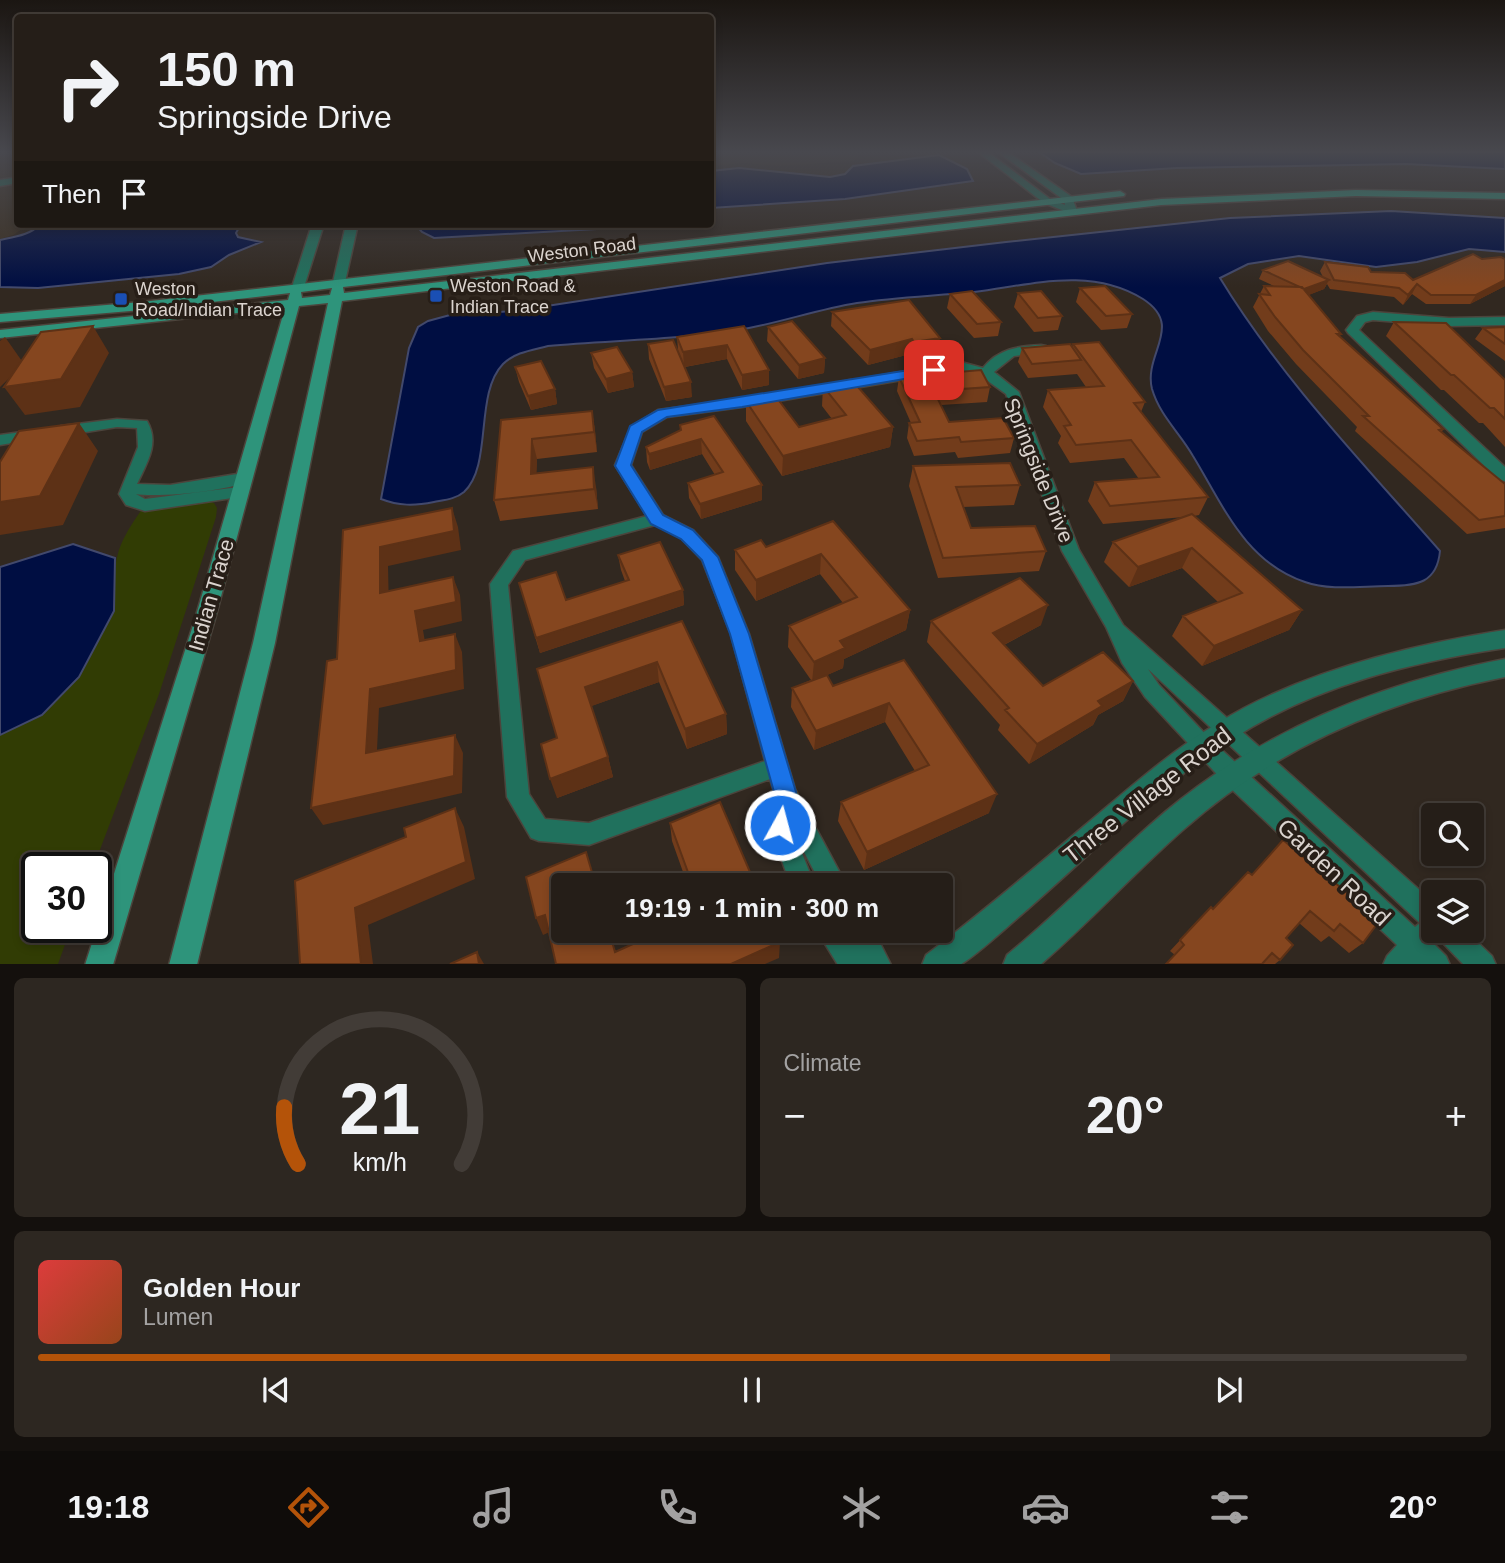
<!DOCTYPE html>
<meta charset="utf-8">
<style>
:root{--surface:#251e18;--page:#2d2721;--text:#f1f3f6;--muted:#a3a2a2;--line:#423c37;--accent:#b45309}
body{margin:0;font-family:Helvetica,sans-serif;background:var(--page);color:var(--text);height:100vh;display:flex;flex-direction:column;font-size:26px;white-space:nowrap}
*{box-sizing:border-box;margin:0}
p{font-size:23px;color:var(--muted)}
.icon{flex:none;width:38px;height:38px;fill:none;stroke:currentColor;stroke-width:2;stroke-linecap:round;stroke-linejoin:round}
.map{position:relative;height:964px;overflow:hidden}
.details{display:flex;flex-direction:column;gap:14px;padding:14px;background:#14100d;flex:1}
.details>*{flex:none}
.guide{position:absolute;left:14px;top:14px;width:700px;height:214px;border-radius:7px;box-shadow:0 4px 10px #0003,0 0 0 2px var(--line);background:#251e18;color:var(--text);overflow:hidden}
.fabs{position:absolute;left:1421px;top:803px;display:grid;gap:14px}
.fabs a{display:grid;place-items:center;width:63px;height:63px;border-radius:7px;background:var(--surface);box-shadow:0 4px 10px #0003,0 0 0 2px var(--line);font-size:35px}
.speed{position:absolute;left:21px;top:852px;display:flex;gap:14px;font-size:35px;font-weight:700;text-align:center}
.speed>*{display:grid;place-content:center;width:91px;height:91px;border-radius:50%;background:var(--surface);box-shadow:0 4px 10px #0003,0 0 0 2px var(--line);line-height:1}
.speed .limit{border:4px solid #111;border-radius:10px;background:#fff;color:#111}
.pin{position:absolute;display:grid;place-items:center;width:60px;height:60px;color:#fff;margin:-30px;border-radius:14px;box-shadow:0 4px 10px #0006}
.me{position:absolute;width:77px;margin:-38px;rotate:7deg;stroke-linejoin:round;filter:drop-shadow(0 0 5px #0008)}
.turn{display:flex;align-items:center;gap:24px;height:147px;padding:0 28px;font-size:32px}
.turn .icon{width:91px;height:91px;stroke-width:2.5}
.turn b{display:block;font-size:49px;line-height:60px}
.then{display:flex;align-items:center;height:66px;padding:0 28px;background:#0003;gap:14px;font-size:26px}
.big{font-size:52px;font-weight:600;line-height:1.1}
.details .widget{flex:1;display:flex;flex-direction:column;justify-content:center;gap:10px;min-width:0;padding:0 24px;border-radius:10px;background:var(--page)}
.details .dial{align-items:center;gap:0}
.dial svg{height:182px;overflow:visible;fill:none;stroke:var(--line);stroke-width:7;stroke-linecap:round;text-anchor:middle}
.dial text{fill:var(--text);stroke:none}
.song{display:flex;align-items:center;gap:21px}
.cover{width:84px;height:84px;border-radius:10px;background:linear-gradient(135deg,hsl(0 70% 55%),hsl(20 70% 35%))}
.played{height:7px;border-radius:4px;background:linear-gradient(90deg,var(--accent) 75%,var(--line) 75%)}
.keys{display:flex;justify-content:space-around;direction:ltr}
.heat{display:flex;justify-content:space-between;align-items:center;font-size:38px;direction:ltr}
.details .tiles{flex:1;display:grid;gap:14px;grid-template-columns:1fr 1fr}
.widget:last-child{grid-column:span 2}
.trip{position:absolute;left:551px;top:873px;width:402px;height:70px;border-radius:7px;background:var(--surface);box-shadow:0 4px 10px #0003,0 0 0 2px var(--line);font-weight:600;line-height:70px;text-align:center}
.dock{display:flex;height:112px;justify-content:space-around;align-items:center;background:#0f0c0a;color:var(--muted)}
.dock .icon{width:49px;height:49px}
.dock .active{color:var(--accent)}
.dock b{font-size:32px;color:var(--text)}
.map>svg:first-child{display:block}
</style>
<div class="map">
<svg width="1505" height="965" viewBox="0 0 1505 965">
<rect width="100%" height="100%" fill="#312820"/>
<path fill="#3b2f20" d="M0 152H17L18 224H30L13 235 0 239Z
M711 152H862L854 161 779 166 743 163 711 166Z"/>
<path fill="#313c04" d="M205 500 214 503 217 508 216 517 159 694 93 868H37V928H71L58 964H0V735L6 733 114 611C115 556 113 550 145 505Z"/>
<path fill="#000e42" stroke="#42496c" stroke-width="2" d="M1039 152H1505V169L1406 164 1177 168 1081 174 1055 163Z
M939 155 967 169 973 181 845 199 711 208V171L739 168 830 177 845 174 853 166Z
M1391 211 1505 218V252L1469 249 1417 262 1376 267 1299 256 1248 264 1220 278C1281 378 1363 463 1440 551 1437 583 1417 586 1388 586 1362 586 1330 591 1305 582 1245 562 1223 505 1193 456 1180 433 1160 416 1152 389 1143 354 1185 326 1143 299 1090 266 1031 285 974 292 935 296 896 297 857 303 820 309 785 321 749 328 686 340 612 340 548 346 533 350 515 352 503 364 474 394 493 465 464 492 456 499 444 500 434 502 414 506 399 506 381 499L409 348 418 327 428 321 450 315 514 311 827 263 1006 242 1230 218Z
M40 224H241L236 233 238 237 261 242 229 255 211 267 179 274 38 288 0 287V240C14 237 31 235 40 224Z
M415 224H621L597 229 434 238 422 232Z
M73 544 115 558 114 611 79 677 42 715 0 735V567Z"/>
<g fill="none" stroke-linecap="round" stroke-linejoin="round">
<g stroke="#4c443c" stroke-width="3">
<path id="minor" d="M978 152H988L1050 199 1065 205 1064 200 998 152H1008L1072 197 1077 211 1072 214 1044 203Z
M18 177V183L0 186V180Z
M1373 312 1449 318 1505 317V325L1449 326 1373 320 1365 322 1359 330 1505 467V481L1499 480 1348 333 1346 330 1357 316Z
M1041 345 1046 346V352L1014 356 994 372 1019 392 1079 550 1123 625 1433 902V931H1466L1492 956 1496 965H1464L1439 939 1434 944 1446 956 1450 965H1383L1387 956 1397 945 1226 784 1145 697 1122 663 1106 627 1062 551 1006 394 981 376 961 370 742 407 667 417 642 432 631 465 663 515 693 530 718 557 749 634 795 789 847 886H822L794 833 815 886H791L769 825 774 792 770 779 589 845 539 841 531 838 507 797 490 584 513 551 647 516 615 465 631 427 658 410 742 399 961 362 983 368C998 349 1018 346 1041 345ZM655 525 681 538 702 560 731 634 765 761 589 823 545 819 529 794 508 585 525 560ZM1148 669 1420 923 1415 927 1211 740 1159 685Z
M117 419 147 421C160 443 147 463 137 484L170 485 243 473 251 478C240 491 154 498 136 494L145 499 239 487 247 492 239 497 145 511 126 505 119 494 138 447 137 428 117 427 61 436 54 431 61 426Z
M36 430 41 432 43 435 41 438 0 445V435Z
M817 931H845L853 942 848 931H874L891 965H838Z"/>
</g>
<g stroke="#4c443c" stroke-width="3">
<path id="tertiary" d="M312 224H324L304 287 298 291 293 290 292 287Z
M346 224H358L345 282 339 286 333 282Z
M1505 630V648C1412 662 1314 686 1234 738 1160 785 1095 850 1029 908 1017 918 971 961 959 965 949 965 933 965 922 965L926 955C980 914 1031 871 1083 827 1126 791 1169 752 1218 723 1300 672 1410 645 1505 630Z
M1505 659V677C1385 701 1275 748 1183 830 1134 873 1090 922 1040 965H1003L1007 955C1062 910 1111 858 1165 812 1263 730 1380 683 1505 659Z"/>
</g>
<g stroke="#4c443c" stroke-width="3">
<path id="secondary" d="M1356 190 1505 193V199L1356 196 1161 205 342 301 275 643 197 965H169L253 643 328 303 299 306 215 619 113 965H85L195 619 285 308 0 338V330L288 300 290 293 142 310 0 322V314L142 302 1120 191 1125 194 1124 196 343 287 344 293 1161 199ZM332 288 330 295 302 298 301 292Z"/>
</g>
<use href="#minor" fill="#20715d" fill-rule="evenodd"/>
<use href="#tertiary" fill="#20715d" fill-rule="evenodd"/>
<use href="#secondary" fill="#2e947b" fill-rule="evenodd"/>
</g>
<path fill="#723c1b" d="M1482 259H1505V286L1470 304H1426L1412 294 1403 305 1394 297 1330 289 1327 284 1324 289 1308 295 1341 334 1340 336 1443 429 1442 432 1505 484V528L1467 534 1355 431 1357 427 1296 364 1268 331 1253 307 1264 286H1274L1259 279 1263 270 1323 277 1320 271 1325 262 1371 272 1413 280Z
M1080 288 1132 314 1127 328 1101 330 1076 302Z
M1018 293 1062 316 1058 330 1034 332 1014 307Z
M950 294 1001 322 998 336 974 338 947 308Z
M909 300 938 352 912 356 910 354 868 365 831 326 832 312Z
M1394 322 1505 380V447L1483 423H1479L1444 390H1441L1386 336Z
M744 326 769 370V385L742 390 727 359 685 367 692 397 666 401 649 359 648 344 678 350 677 337Z
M768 327 825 358 824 373 798 379 767 341Z
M1505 327V361L1475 339 1483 328Z
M1073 344 1145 402 1141 412 1208 497 1199 515 1194 516 1302 610 1289 630 1202 666 1172 636 1183 616 1218 602 1182 568 1129 587 1104 562 1113 542 1184 517 1103 524 1088 501 1095 482 1139 479 1124 458 1070 463 1058 443 1061 436 1043 407 1048 390 1086 387 1077 374 1028 378 1018 362 1022 348 1072 347Z
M591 353 632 372 634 387 608 393 594 368Z
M515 367 555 389 557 404 531 410 519 382Z
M899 377 990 387 987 402 941 405 949 422 1014 438 1010 453 958 458 955 452 914 456 907 438 909 423H911L897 391Z
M823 386 893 427 890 447 782 476 746 421V401L799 427 832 419 822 406Z
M592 411 595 431 597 452 537 459 536 473 596 487 598 509 500 521 494 500 501 420Z
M714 416 762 500 701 519 689 498 688 483 715 475 702 454 650 470 647 462 646 447 680 430V425Z
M913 466 1020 485 1014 505 963 507 971 528 1046 551 1039 571 938 578 909 486Z
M833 521 910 610 906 630 844 659 843 668 827 675 833 686 904 660 989 813 864 870 838 821 841 802 915 771 885 722 814 750 791 707 792 688 811 680 788 647 789 626 843 603 820 574 756 601 735 570V550L766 547Z
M618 555 683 590 684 605 540 653 519 583 566 600 625 581 621 570Z
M682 621 726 714 727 734 687 749 659 682 591 706 608 757 613 777 557 798V738Z
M931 621 1041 625 1004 645 1043 686 1133 681 1123 701 1098 715 1093 725 1029 764 998 730 1000 725 927 642Z
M670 823 756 886H688L672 841Z
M1283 840 1363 943 1349 953 1329 936 1321 942 1299 923 1286 938 1280 960 1275 964H1166L1175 955 1170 951 1211 907 1213 909 1252 875Z"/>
<path fill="#5d3116" d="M1329 280 1324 289 1299 299 1304 289Z
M1505 280V286L1470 304 1476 295Z
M1417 284 1412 294 1403 305 1408 295Z
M93 326 109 353 80 407 25 415 4 387Z
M5 337 24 364 0 387V341Z
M940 338 938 352 912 356 914 342Z
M912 339 910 354 868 365 870 350Z
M727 345V359L684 367 683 352Z
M825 358 824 373 798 379 799 365Z
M769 370V385L742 390V375Z
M632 372 634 387 608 393 606 379Z
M691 382 692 397 666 401 664 387Z
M555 389 557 404 531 410 528 396Z
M592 411 595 431 597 452 594 432Z
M79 423 98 451 63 525 0 535V502Z
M893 427 890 447 782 476 783 456Z
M532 439 537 459 536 494 531 474Z
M701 439 702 454 650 470 649 454Z
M593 467 596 487 598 509 594 489Z
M762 485V500L701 519 700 504Z
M452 508 458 527 461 550 388 566 389 612 380 593V547Z
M1192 548 1182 568 1129 587 1138 567Z
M821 554 820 574 756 601V580Z
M453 577 460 595 462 621 423 630 428 660 420 641 415 611Z
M683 590 684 605 540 653 536 638Z
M1048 605 1041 625 986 654 993 633Z
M910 610 906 630 844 659 843 668 812 682 814 662 840 641Z
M1302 610 1289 630 1202 666 1214 646Z
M455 634 462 652 464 689 379 708 376 771 366 753 370 689Z
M657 662 659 682 589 707 585 687Z
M1133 681 1123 701 1098 715 1093 725 1029 764 1037 744 1098 701Z
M889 703 885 722 814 750 816 731Z
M726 714 727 734 687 749 685 729Z
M455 735 463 753 462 793 323 825 311 808Z
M608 757 613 777 557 798 550 779Z
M997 794 989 813 864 870 867 852Z
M455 808 464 827 475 879 368 925 373 964H361L355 908Z
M545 915 552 931 543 935 536 918Z
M780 942 779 958 765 964H731Z
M477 952 484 964H479Z"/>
<path fill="#85461f" stroke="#5d3116" stroke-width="2" d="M1473 254 1482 259 1501 257 1505 259V280L1476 295H1431L1417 284 1408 295 1399 288 1334 280 1325 262 1368 267 1371 272 1405 273 1413 280Z
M1288 261 1329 280 1304 289 1263 270Z
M1105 286 1132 314 1106 316 1080 288Z
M1264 286 1302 287 1341 334H1337L1443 429 1439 430 1505 484V516L1479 520 1363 416H1369L1303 350 1275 317 1259 294 1270 295Z
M972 291 1001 322 977 324 950 294Z
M1041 291 1062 316 1038 318 1018 293Z
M909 300 940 338 914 342 912 339 870 350 832 312Z
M792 321 825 358 799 365 768 327Z
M1394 322 1446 323 1505 380V419L1494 408H1490L1454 375H1451Z
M93 326 61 379 4 387 41 332Z
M744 326 769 370 742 375 727 345 683 352 677 337Z
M1505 327V344L1483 328Z
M673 340 691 382 664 387 648 344Z
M1099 342 1145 402 1134 403 1208 497 1110 506 1095 482 1159 477 1131 440 1076 445 1064 426 1071 425 1048 390 1104 386 1073 344Z
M1070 344 1081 360 1032 364 1022 348Z
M617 347 632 372 606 379 591 353Z
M541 361 555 389 528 396 515 367Z
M981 370 990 387 934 391 949 422 1003 418 1014 438 961 442 959 437 917 441 909 423 920 422 899 377Z
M851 379 893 427 783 456 746 401 774 394 799 427 846 415 823 386Z
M592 411 594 432 532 439 531 474 593 467 594 489 494 500 501 420Z
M714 416 762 485 700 504 688 483 723 472 701 439 649 454 646 447 681 430 680 425Z
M79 423 40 496 0 502V462L19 431Z
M1010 463 1020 485 956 487 971 528 1035 526 1046 551 943 558 913 466Z
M452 508 454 531 380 547V593L453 577 456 602 415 611 420 641 455 634 456 670 370 689 366 753 455 735 454 776 311 808 327 661 337 659 343 530Z
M1192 514 1302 610 1214 646 1183 616 1242 593 1192 548 1138 567 1113 542Z
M833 521 910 610 840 641 845 648 814 662 789 626 857 597 821 554 756 580 735 550 761 540 766 547Z
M660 542 683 590 536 638 519 583 556 572 566 600 629 580 618 555Z
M1020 578 1048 605 993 633 1043 686 1103 652 1133 681 1098 701 1102 706 1037 744 1005 710 1009 708 931 621Z
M682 621 726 714 685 729 657 662 585 687 608 757 550 779 541 744 557 738 537 669Z
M904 660 997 794 867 852 841 802 929 765 889 703 816 731 792 688 827 675 833 686Z
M720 802 756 886H693L670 823Z
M455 808 466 862 355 908 361 964H300L295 881 406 837 404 828Z
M1283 840 1380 920 1363 943 1340 924 1334 931 1310 911 1286 938 1293 945 1280 960 1272 953 1262 964H1166L1184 945 1180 940 1211 907 1213 909 1248 872 1252 875Z
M586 852 596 886H564V931H609L615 952 662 931H775L780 942 731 964H556L545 915 536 918 526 877Z
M477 952 479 964H450Z"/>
<linearGradient id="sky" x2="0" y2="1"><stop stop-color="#1b1612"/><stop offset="0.53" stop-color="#48484e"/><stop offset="1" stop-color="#48484e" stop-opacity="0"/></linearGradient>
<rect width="1505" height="287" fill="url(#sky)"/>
<path fill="#1a73e8" stroke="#114b97" stroke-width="2" d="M934 366 939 367V373L742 407 667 417 642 432 631 465 663 515 693 530 718 557 749 634 796 792 789 833 780 837 772 833 769 825 774 792 730 634 702 560 681 539 651 524 615 466 630 426 658 410Z"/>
<g fill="#1a4fb4" stroke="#271e17" stroke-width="2.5">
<rect x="429" y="289" width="14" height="14" rx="3.5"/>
<rect x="114" y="292" width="14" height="14" rx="3.5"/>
</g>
<g text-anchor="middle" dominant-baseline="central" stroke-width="7" stroke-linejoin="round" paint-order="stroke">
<g font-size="18" fill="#dbd4cf" stroke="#271e17">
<text transform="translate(582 250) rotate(-7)">Weston Road</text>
</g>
<g font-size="18" fill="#dbd4cf" stroke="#271e17" text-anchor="start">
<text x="450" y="286">Weston Road &amp;<tspan x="450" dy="21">Indian Trace</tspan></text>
<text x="135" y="289">Weston<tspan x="135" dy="21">Road/Indian Trace</tspan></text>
</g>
<g font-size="21" fill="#dbd4cf" stroke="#271e17">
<text transform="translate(1039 470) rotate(68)">Springside Drive</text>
<text transform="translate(211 595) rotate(-74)">Indian Trace</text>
</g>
<g font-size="24" fill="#dbd4cf" stroke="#271e17">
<text transform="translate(1147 795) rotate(-38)">Three Village Road</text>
<text transform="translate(1334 872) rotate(43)">Garden Road</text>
</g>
</g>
</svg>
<div class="fabs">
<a><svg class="icon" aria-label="search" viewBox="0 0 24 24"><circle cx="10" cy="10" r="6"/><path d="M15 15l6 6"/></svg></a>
<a><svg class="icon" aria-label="layers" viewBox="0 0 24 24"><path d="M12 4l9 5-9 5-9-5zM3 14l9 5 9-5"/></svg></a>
</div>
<div class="speed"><div class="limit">30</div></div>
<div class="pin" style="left:934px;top:370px;background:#d93025"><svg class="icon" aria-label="arrive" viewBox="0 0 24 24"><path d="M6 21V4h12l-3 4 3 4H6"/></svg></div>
<svg class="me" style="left:780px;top:825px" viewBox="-20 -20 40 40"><circle r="17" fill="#1a73e8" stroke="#fff" stroke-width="3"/><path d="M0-11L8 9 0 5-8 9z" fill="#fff"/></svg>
<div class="trip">19:19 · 1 min · 300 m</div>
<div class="guide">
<div class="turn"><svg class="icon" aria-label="right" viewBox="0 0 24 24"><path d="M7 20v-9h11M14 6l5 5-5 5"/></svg><div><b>150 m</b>Springside Drive</div></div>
<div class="then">Then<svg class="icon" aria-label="arrive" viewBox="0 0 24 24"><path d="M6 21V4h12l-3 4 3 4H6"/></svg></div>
</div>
</div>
<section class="details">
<div class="tiles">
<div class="widget dial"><svg viewBox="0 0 100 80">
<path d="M14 69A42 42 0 1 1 86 69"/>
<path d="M14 69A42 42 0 0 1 8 44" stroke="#b45309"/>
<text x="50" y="56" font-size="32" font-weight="700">21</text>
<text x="50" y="72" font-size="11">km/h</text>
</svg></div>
<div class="widget"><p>Climate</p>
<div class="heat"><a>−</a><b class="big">20°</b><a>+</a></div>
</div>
<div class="widget">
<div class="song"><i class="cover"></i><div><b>Golden Hour</b><p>Lumen</p></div></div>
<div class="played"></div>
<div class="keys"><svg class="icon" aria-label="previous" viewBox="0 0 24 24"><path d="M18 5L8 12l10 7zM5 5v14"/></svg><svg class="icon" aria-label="pause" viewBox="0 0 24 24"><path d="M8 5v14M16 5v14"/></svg><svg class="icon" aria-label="next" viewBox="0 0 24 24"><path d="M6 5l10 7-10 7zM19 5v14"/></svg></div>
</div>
</div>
</section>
<nav class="dock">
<b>19:18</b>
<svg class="icon active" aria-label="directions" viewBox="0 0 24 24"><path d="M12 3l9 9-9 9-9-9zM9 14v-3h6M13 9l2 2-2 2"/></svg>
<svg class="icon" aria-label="music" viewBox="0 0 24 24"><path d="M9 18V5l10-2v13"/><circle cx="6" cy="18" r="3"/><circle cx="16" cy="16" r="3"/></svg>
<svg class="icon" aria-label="phone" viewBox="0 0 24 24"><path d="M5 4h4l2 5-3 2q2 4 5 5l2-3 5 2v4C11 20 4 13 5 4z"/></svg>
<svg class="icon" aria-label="climate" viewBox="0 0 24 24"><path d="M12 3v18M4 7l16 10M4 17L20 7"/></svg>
<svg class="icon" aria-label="car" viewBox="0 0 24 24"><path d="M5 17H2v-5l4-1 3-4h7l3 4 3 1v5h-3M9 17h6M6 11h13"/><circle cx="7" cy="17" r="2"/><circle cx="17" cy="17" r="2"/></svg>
<svg class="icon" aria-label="filters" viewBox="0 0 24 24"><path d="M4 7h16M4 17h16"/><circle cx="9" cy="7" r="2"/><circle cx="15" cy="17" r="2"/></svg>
<b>20°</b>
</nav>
